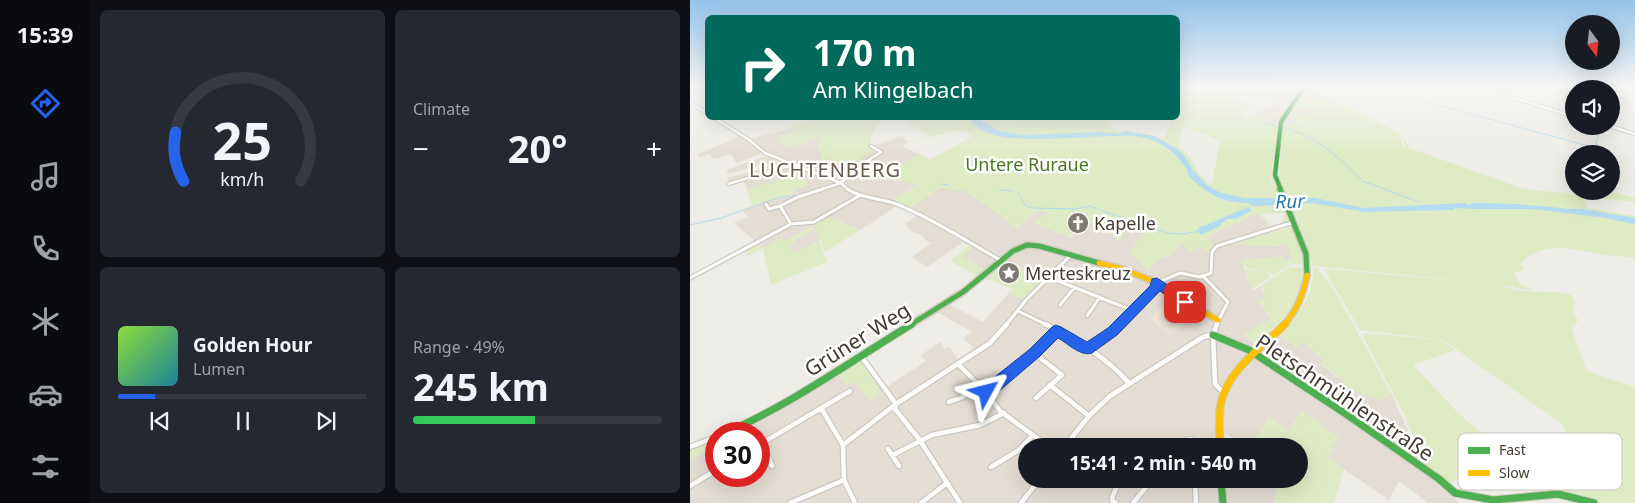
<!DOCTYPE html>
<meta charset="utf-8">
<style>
:root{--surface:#171b24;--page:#242831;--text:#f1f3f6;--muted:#9ea1a6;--line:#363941;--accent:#2563eb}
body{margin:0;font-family:"Noto Sans",sans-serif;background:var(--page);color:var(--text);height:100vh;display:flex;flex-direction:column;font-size:19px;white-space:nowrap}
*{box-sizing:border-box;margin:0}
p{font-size:16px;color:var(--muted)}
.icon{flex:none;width:28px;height:28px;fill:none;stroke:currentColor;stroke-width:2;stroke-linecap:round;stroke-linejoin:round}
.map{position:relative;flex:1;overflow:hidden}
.drawer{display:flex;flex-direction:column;gap:10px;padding:10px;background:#0d0f14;width:600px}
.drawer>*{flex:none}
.hud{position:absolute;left:15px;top:15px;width:475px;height:105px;border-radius:8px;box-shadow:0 5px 20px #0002;background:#00695c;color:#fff;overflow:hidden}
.needle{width:32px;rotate:165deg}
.buttons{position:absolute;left:875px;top:15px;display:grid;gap:10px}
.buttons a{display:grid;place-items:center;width:55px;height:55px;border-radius:50%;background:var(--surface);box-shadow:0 5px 20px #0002;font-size:25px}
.speed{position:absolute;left:15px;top:422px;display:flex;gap:10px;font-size:25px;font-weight:700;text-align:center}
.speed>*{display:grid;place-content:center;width:65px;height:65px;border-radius:50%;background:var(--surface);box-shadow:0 5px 20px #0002;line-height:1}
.speed .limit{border:8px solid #d22;background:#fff;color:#111}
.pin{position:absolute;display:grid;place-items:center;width:42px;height:42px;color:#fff;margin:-21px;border-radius:10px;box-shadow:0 2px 8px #0006}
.me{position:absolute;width:55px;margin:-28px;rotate:52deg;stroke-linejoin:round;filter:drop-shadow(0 0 4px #0008)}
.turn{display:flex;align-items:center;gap:18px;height:105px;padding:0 25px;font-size:22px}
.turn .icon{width:65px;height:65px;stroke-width:2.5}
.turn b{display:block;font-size:35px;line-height:42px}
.big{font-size:38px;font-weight:700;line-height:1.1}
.drawer .tile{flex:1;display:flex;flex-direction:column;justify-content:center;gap:8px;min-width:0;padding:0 18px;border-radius:8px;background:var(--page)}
.drawer .dial{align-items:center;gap:0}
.dial svg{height:130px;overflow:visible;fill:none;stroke:var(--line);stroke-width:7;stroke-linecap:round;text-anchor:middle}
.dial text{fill:var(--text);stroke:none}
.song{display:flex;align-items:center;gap:15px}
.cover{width:60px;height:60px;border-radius:8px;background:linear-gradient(135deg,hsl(90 70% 55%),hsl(190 70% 35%))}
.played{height:5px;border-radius:2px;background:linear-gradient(90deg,var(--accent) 15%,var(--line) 15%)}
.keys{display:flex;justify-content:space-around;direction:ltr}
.heat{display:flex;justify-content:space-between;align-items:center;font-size:28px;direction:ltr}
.charge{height:8px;border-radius:4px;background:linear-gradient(90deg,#34c759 49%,var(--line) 0)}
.drawer .tiles{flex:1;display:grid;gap:10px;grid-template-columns:repeat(2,1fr)}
.trip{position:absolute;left:328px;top:438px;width:290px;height:50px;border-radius:25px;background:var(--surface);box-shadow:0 5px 20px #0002;font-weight:700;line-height:50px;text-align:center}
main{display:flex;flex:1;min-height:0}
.tabs{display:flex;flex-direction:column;width:90px;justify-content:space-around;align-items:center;background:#090b0e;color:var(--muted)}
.tabs .icon{width:35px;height:35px}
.tabs .active{color:var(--accent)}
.tabs b{font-size:22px;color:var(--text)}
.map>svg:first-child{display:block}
</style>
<main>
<nav class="tabs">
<b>15:39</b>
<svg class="icon active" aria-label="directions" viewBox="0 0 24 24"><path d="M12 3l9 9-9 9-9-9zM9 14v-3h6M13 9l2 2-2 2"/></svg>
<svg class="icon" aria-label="music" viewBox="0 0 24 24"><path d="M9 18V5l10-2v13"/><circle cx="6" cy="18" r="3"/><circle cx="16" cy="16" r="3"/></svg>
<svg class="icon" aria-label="phone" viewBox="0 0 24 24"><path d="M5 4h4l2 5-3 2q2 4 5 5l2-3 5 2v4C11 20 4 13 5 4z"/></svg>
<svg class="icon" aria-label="climate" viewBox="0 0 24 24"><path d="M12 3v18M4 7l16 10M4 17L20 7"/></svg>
<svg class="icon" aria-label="car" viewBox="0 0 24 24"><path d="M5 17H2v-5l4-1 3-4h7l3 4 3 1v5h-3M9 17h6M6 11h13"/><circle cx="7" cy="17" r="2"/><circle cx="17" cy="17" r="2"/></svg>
<svg class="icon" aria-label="filters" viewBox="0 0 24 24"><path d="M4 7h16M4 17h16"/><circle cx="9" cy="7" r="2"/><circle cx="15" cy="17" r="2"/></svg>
</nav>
<section class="drawer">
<div class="tiles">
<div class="tile dial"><svg viewBox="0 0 100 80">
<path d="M14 69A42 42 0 1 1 86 69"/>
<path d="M14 69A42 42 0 0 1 9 39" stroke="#2563eb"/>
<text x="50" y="56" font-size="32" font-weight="700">25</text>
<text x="50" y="72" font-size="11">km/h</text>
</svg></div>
<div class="tile"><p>Climate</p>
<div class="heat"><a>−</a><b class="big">20°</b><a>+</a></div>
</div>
<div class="tile">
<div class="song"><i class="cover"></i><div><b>Golden Hour</b><p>Lumen</p></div></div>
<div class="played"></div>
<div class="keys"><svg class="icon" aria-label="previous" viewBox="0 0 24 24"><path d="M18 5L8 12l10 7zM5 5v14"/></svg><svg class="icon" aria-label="pause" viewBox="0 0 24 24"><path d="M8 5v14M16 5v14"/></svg><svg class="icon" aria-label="next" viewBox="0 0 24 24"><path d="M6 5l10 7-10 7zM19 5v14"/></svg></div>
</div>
<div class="tile"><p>Range · 49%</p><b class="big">245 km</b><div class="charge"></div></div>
</div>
</section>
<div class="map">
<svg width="945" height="503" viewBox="0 0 945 503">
<rect width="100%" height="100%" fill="#eeece6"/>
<path fill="#e3ddd3" d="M592 87H613L637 98 634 102 608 93 601 105 622 110 618 115 606 125H579L573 121 567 113 590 102 568 96 593 89Z
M99 129H110L88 137 131 136 128 149 141 144 183 150 182 146 212 136 218 142 212 146 229 154 196 173 181 169 182 179 208 180 227 185 199 202 207 206 170 230 137 216 125 224 131 240 77 266 73 248 44 223 58 217 53 211 55 209 85 198 97 196 108 189 99 177 57 190 53 180 39 184 38 178 78 167 77 163 38 174 36 170 77 156 72 153 47 163 41 154 24 159 19 154 11 157 7 155 49 136 57 139Z
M251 187 265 191 274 190 306 211 327 228 349 210 359 213 345 223 380 238 396 222 409 224 429 241 437 230 444 232 453 222 461 225 467 260 483 254 491 243 517 238 515 235 566 212 582 228 537 241 539 243 587 246 595 244 603 259 553 266 562 289 564 290 569 287 577 297 569 301 581 319 554 336 573 350 589 335 606 347 613 341 633 359 630 364 652 380 691 401 701 393 719 433 730 466 756 488 769 503H738L709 481 699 500 579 418 561 446H556L531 431 526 422V446H336V479H574L588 489 584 503H0V460L26 447V476H69V434H49L55 427 147 372 166 383 182 374 193 389 236 361 231 355 250 342 255 349 259 347 268 359 284 348 273 338 282 332 245 311 258 304 293 322 318 294 336 300 356 277 315 261 297 271 272 256 279 245 273 242 237 267 222 257 241 243 235 240 233 236 221 231 215 224 229 214 219 209Z"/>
<path fill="#ede6d7" d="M481 295 508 312 481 335 460 319Z"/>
<path fill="#deebc4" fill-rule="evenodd" d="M488 87H592L593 89 591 91 568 96 561 100 548 96 545 98 556 103V107L554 108 558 110 551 115 560 118 567 113 575 123 588 126 582 166 583 175 580 178 584 190 581 177 583 176 588 190 593 124 606 125 608 112 618 115 622 111 603 106 610 93 634 102 637 98 708 132 711 136 706 142 711 138 712 145 716 148 712 135 719 148 834 189 884 194 874 195C884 196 892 193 901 191 916 189 930 194 945 198V202L889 196 894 197 897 208 945 216V258C933 256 921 256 910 254 881 249 855 240 831 263L834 270 824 272C829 288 832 283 844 290 831 290 819 285 807 285L831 291 869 292 882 295 885 304 883 312 888 320 885 325 881 327 897 371 945 387V503H909L884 496 841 494 864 490 867 487 875 430 872 424 753 340 670 330 634 269 806 284 623 266 608 222 609 221 602 212H597L598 217 596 222 589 225 593 221 594 213 571 214 584 228H582L566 212 556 219 516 237 524 245 518 251 510 247 501 252 491 243 483 254 467 260 459 271 439 252 459 227 451 223 444 232 437 231 429 241 409 224 396 222 410 209 394 223 388 220 383 224 389 227 378 237 344 223 358 213 349 210 327 228C310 214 292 203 274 190L262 191 251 187 219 209 202 201 227 185 208 180 182 179 174 175 181 169 196 173 229 154 256 168 241 159 281 137 285 138 274 131H263L211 145 239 136 219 123H217V122L222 120 223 118H417L423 130 453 133 474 139 482 118H488ZM552 123 530 140 522 185 509 174 498 154 488 147 493 126 529 140Z
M894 87H929L936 90 940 100 921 115 938 100 921 97V89H890Z
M133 118H193L181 136 180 146 183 150 152 171 143 158 131 161V152L136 151 128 150 130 137 98 149 87 137 108 130 97 128Z
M110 175 119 185 103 191 97 196 68 203 31 219 0 225 32 218 62 205 57 190 100 177 101 179Z
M137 216 170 230 135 252 125 224Z
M123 225 125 229 104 240 106 242 100 246 104 253 129 241 137 262 81 285 73 248 57 257 56 249 67 244 73 248 91 238 95 241Z
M602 227 609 241 616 264H603L598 260 603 259 595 244 574 247 539 243Z
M279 245 283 247 273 256 297 271 289 277 260 261Z
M592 256 601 264 584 275C574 269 563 271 553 266L551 260Z
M315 261 356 276 336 300 318 294 323 289 294 278Z
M600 267 612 268C612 275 614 281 614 288 613 310 583 333 567 346L553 335 581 319 568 301 577 297 569 287Z
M623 268H627L645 292 701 393 691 401 655 387 652 379 630 363 633 359 613 342 606 347 589 335C608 319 624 294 623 268Z
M555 270 573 271 581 276 562 289Z
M674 333 750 340 765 350 723 365 769 414 808 447 814 455 812 459 758 484 733 465 716 418 672 334Z
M170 358 185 380 184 381 192 393 179 401 165 381 156 386 147 372Z
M611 411 649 437 637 458 654 469 644 503H584L588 489 574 479H609V446H561L579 417 598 430Z
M26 439V447L0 460V449Z"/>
<path fill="#b3dcf0" d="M280 118H288L307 130 332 135 410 132 428 134 436 131 464 136 488 149 495 157 503 170 518 186 531 193 555 198H625L673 208 775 203 779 205 783 203 828 204 880 209H892L945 218V224L909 217 842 209H788L765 208 763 210 675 212 622 203 563 206 558 203C534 204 514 192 498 175V171C488 155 475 143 455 138 418 128 298 157 280 118Z
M558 207 562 210 546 219H537L528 227 511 235 508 230 509 228Z"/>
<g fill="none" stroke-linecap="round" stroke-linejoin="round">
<path stroke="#b3dcf0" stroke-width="1" d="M543 87 544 98 554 103
M703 87 740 103 902 147H905L911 126
M868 87 884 90
M921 97 938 99
M942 100 945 101
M557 104 564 109
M921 113 938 100
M567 114 574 123 588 127
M592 127C625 135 647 156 671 179
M673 181 731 203
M251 184 259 185
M310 190 323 191
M328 194 336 206 342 208 385 209 400 206 407 209
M410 210 478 233 493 234 510 231
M0 225 31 218 90 197 107 196"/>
<g stroke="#cbc8c2" stroke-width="4.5">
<path id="street-far2" d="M790 87C822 96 852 108 884 116
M0 100 18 93
M0 103 18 113
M24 118 58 139 75 153 151 183 159 190
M920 126 945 134
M181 146 191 152
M38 184 102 165
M129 190 151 183 171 165 191 152"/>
</g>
<g stroke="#cbc8c2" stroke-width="5.5">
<path id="street-far1" d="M157 189C172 199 192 198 209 205 245 220 278 242 312 261
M76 204 79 209 90 206
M101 224 90 206 108 197 133 189
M358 277 444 311
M514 277 538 302 526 325
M0 278 101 224 124 222 169 196
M370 305 385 287
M328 311 357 325
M397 316 410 297
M316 325 336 300 380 256
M427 325C438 316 464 295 467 283L490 273 510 277 521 273 522 252 527 246 604 222"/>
</g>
<g stroke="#cbc8c2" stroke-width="7">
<path id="street" d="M355 324C385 339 415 356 438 382
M527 324 523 335 525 384 534 393
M397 349 429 324
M344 353 372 375 346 398
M171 356 206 404 205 409 229 439 270 503
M268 364 296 392 310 411 358 446
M360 385 399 416
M296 392 344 353 367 330
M259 402 273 397 289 385
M131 408 153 445 154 480 165 503
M72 443 82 466
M69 445 160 391
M153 445 206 404 300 343 317 324
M375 446 399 416 420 396 513 337 522 335
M490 446 495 441 501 439 505 446
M0 447 26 437
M198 449 209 466
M203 455 242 435 290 425 314 413
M301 467 329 450 343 435
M505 479 506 503
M0 486 26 470
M100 503 154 480
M231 503 257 483
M331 503 350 479
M426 503 423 502 422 498 430 479
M443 503 463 479"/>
</g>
<g stroke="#d0cabe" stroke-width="5.5">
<path id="fast-far2" d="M591 190 585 175 591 122 614 87"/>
</g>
<g stroke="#d0cabe" stroke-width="8">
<path id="fast-far1" d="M590 189 616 254 617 275
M220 325 273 292 323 251 337 245 349 246 409 263"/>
</g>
<g stroke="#d0cabe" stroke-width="9">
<path id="fast" d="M523 335 559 350 653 412 749 479 765 493 803 500 868 494 904 503
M33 434C100 405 160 362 222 324
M531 479 533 503"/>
</g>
<g stroke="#d0cabe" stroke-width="8">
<path id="slow-far1" d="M409 263 433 269 467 283 487 298 528 320
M594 325C607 310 613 295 617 275"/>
</g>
<g stroke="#d0cabe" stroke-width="9">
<path id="slow" d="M530 446C530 432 528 417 531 403 538 369 573 347 595 324"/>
</g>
<use href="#street-far2" stroke="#fcfcfb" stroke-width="2.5"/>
<use href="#street-far1" stroke="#fcfcfb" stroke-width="3"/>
<use href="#street" stroke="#fcfcfb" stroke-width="4.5"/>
<use href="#fast-far2" stroke="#4caf50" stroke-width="4"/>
<use href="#fast-far1" stroke="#4caf50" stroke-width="5"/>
<use href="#fast" stroke="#4caf50" stroke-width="7"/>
<use href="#slow-far1" stroke="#ffc107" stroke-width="5"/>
<use href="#slow" stroke="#ffc107" stroke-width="7"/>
</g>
<linearGradient id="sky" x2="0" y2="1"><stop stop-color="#93c4eb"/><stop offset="0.55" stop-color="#f7f6f4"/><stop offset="1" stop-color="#f7f6f4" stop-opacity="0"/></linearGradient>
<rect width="945" height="157" fill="url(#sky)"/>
<path fill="#2563eb" stroke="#184099" d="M467 278 499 299 501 302 499 305H490L470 291 427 335 402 353C391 357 377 343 368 338L349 357 302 397 296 399 291 397 289 392 291 388 340 349 362 327 366 325 371 327 397 342 418 328 460 286 462 279Z"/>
<defs>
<g id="church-disc" transform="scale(1.125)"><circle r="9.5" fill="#807a72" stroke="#fff"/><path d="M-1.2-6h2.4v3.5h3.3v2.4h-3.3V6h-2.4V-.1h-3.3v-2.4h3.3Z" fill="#fff"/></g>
<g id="sight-disc" transform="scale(1.125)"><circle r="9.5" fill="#807a72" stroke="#fff"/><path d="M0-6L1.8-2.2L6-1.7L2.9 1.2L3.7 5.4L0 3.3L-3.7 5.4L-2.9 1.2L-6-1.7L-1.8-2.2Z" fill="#fff"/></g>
</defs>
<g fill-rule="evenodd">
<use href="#church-disc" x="388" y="223"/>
<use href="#sight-disc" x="319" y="273"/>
</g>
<g text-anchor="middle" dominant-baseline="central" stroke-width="5" stroke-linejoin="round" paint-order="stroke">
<g font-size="18" fill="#497923" stroke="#fff">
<text x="337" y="164">Untere Ruraue</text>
</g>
<g font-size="18" fill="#443c33" stroke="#fff" text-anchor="start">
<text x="404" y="223">Kapelle</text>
<text x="335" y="273">Merteskreuz</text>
</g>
<g font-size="19" font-style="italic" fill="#257cad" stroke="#fff">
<text transform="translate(600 201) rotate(-2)">Rur</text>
</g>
<g font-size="20" letter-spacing="1" fill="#685949" stroke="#fff">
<text x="135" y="169">LUCHTENBERG</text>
</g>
<g font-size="21" fill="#443c33" stroke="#fff">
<text transform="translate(167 339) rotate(-32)">Grüner Weg</text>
<text transform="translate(655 397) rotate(34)">Pletschmühlenstraße</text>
</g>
</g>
<rect x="768" y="433" width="164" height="57" rx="8" fill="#fff" stroke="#c7c4c2" stroke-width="1"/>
<rect x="778" y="447" width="22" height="7" fill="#4caf50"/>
<rect x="778" y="470" width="22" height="6" fill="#ffc107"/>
<g font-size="14" fill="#443c33">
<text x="809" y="455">Fast</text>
<text x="809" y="478">Slow</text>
</g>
</svg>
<div class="buttons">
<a><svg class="needle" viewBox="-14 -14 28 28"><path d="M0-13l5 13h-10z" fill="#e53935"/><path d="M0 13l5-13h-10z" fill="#9ea1a6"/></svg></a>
<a><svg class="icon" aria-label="sound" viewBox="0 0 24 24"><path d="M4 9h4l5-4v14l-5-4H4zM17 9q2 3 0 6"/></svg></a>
<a><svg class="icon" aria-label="layers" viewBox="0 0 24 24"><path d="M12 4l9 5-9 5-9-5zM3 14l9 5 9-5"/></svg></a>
</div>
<div class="speed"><div class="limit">30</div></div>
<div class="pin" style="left:495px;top:302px;background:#d93025"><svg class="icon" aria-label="arrive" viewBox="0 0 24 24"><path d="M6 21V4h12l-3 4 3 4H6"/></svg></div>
<svg class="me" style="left:296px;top:392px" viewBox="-20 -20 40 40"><path d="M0-17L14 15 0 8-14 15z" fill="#2563eb" stroke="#fff" stroke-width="4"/></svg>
<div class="trip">15:41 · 2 min · 540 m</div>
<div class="hud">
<div class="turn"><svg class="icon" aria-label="right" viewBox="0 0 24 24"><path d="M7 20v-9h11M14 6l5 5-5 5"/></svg><div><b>170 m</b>Am Klingelbach</div></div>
</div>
</div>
</main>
